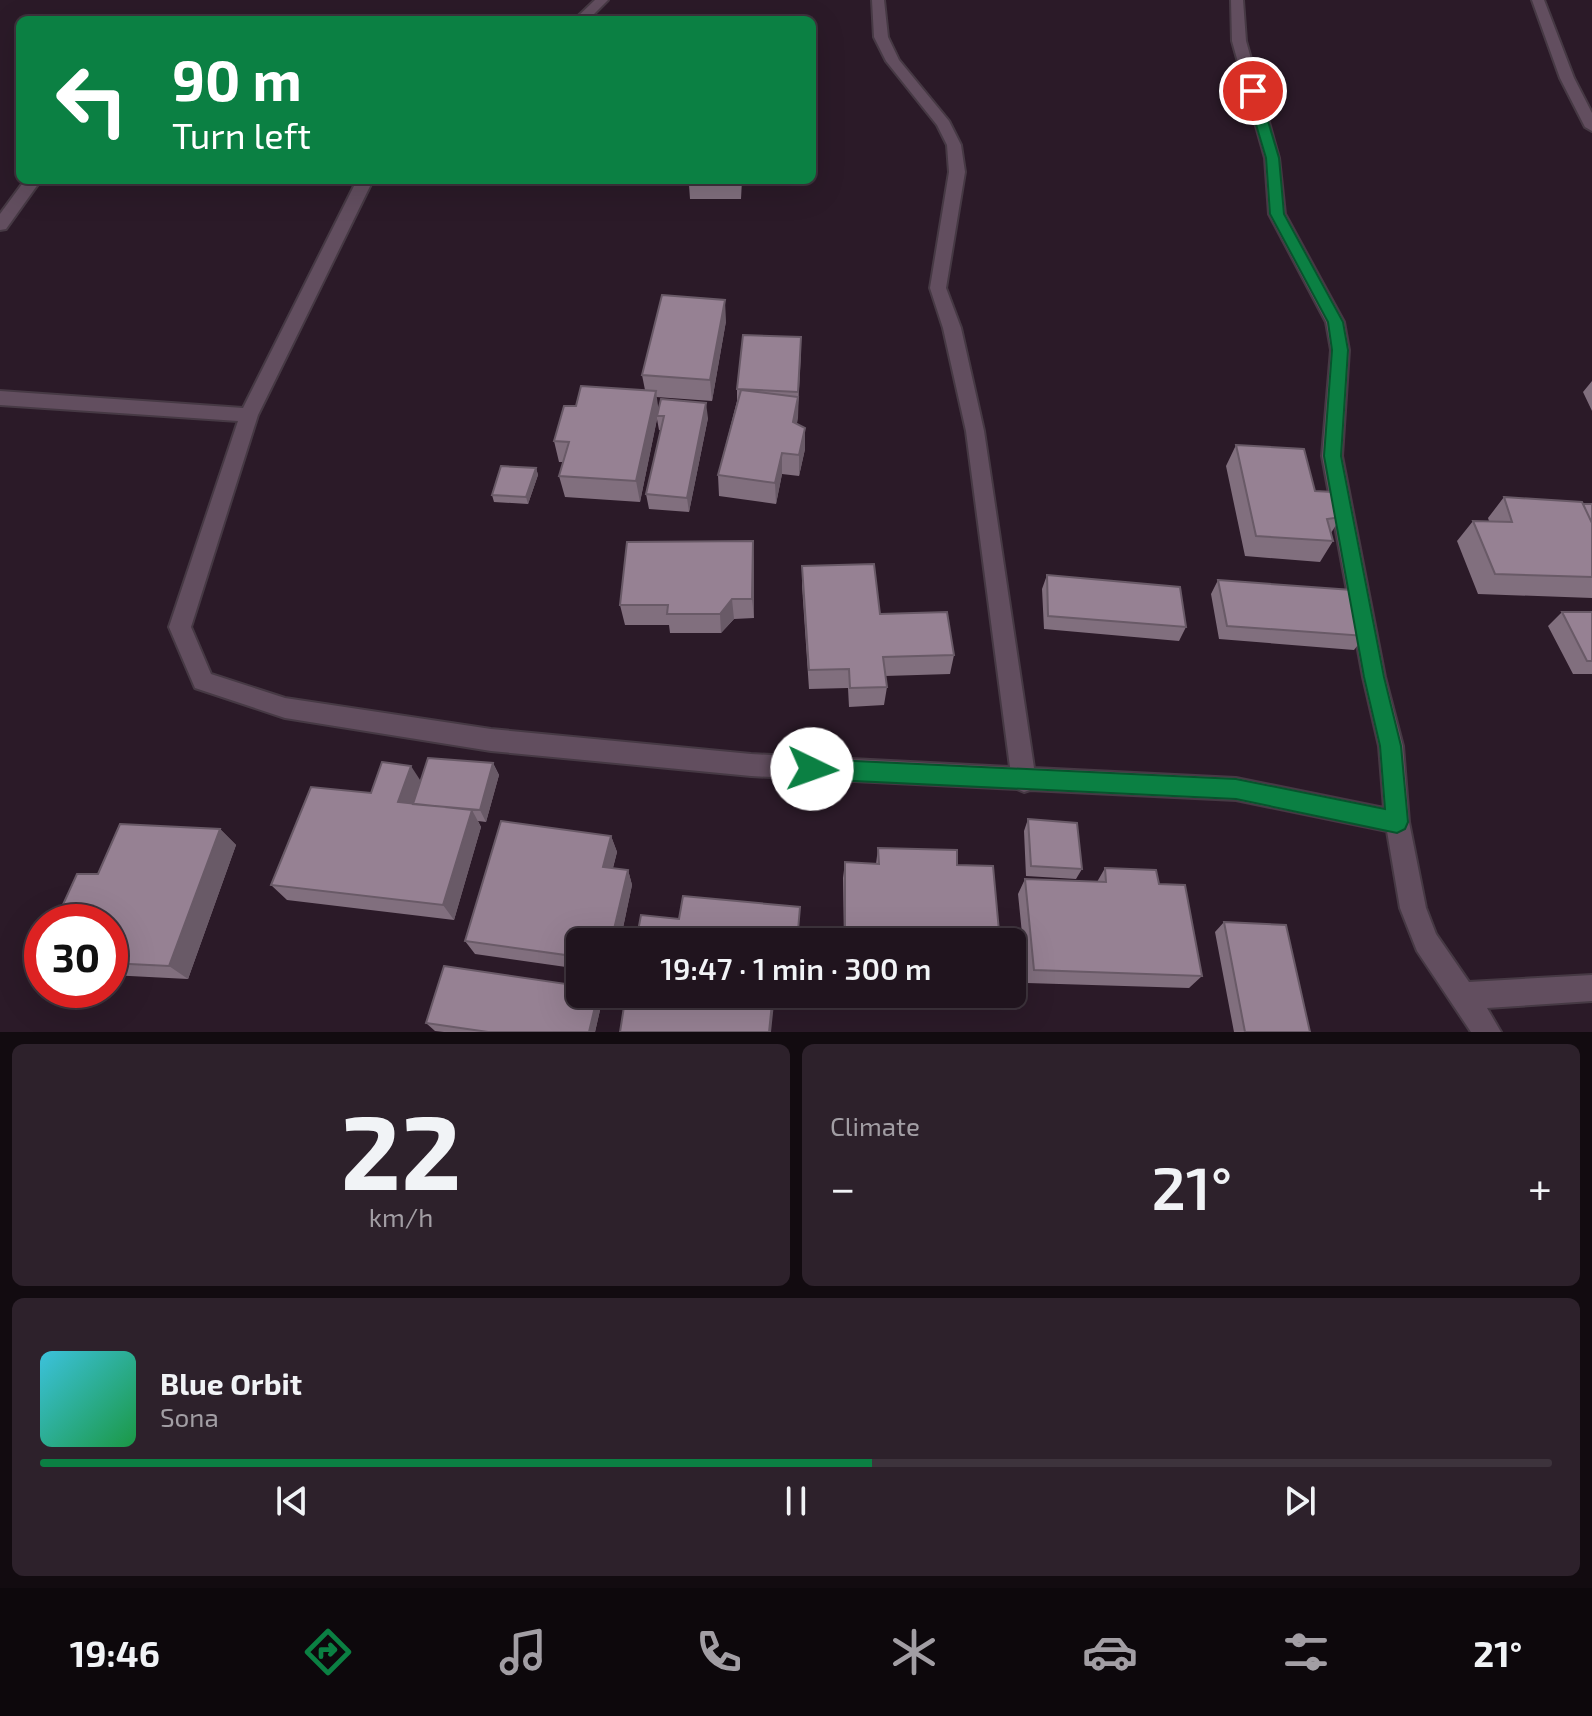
<!DOCTYPE html>
<meta charset="utf-8">
<style>
:root{--surface:#20141e;--page:#2d212b;--text:#f1f3f6;--muted:#a29ea4;--line:#3d333c;--accent:#0b8043}
body{margin:0;font-family:"Exo 2",sans-serif;background:var(--page);color:var(--text);height:100vh;display:flex;flex-direction:column;font-size:30px;white-space:nowrap}
*{box-sizing:border-box;margin:0}
p{font-size:26px;color:var(--muted)}
.icon{flex:none;width:44px;height:44px;fill:none;stroke:currentColor;stroke-width:2;stroke-linecap:round;stroke-linejoin:round}
.map{position:relative;height:1032px;overflow:hidden}
.details{display:flex;flex-direction:column;gap:12px;padding:12px;background:#120b10;flex:1}
.details>*{flex:none}
.banner{position:absolute;left:16px;top:16px;width:800px;height:168px;border-radius:12px;box-shadow:0 8px 32px #0002,0 0 0 2px var(--line);background:#0b8043;color:#fff;overflow:hidden}
.speed{position:absolute;left:24px;top:904px;display:flex;gap:16px;font-size:40px;font-weight:700;text-align:center}
.speed>*{display:grid;place-content:center;width:104px;height:104px;border-radius:50%;background:var(--surface);box-shadow:0 8px 32px #0002,0 0 0 2px var(--line);line-height:1}
.speed .limit{border:12px solid #d22;background:#fff;color:#111}
.pin{position:absolute;display:grid;place-items:center;width:68px;height:68px;color:#fff;margin:-34px;border:4px solid #fff;border-radius:50%;box-shadow:0 2px 8px #0007}
.me{position:absolute;width:88px;margin:-44px;rotate:93deg;stroke-linejoin:round;filter:drop-shadow(0 0 6px #0008)}
.turn{display:flex;align-items:center;gap:28px;height:168px;padding:0 24px;font-size:36px}
.turn .icon{width:104px;height:104px;stroke-width:2.5}
.turn b{display:block;font-size:56px;line-height:68px}
.big{font-size:60px;font-weight:600;line-height:1.1}
.details .card{flex:1;display:flex;flex-direction:column;justify-content:center;gap:12px;min-width:0;padding:0 28px;border-radius:12px;background:var(--page)}
.details .dial{align-items:center;gap:0}
.dial b{font-size:104px;line-height:1}
.song{display:flex;align-items:center;gap:24px}
.cover{width:96px;height:96px;border-radius:12px;background:linear-gradient(135deg,hsl(190 70% 55%),hsl(140 70% 35%))}
.played{height:8px;border-radius:4px;background:linear-gradient(90deg,var(--accent) 55%,var(--line) 55%)}
.keys{display:flex;justify-content:space-around;direction:ltr}
.heat{display:flex;justify-content:space-between;align-items:center;font-size:44px;direction:ltr}
.details .tiles{flex:1;display:grid;gap:12px;grid-template-columns:1fr 1fr}
.card:last-child{grid-column:span 2}
.trip{position:absolute;left:566px;top:928px;width:460px;height:80px;border-radius:12px;background:var(--surface);box-shadow:0 8px 32px #0002,0 0 0 2px var(--line);font-weight:600;line-height:80px;text-align:center}
.tabs{display:flex;height:128px;justify-content:space-around;align-items:center;background:#0d080c;color:var(--muted)}
.tabs .icon{width:56px;height:56px}
.tabs .current{color:var(--accent)}
.tabs b{font-size:36px;color:var(--text)}
.map>svg:first-child{display:block}
</style>
<div class="map">
<svg width="1592" height="1032" viewBox="0 0 1592 1032">
<rect width="100%" height="100%" fill="#2b1a28"/>
<g fill="none" stroke-linecap="round" stroke-linejoin="round">
<g stroke="#463944" stroke-width="4">
<path id="minor" d="M595 0H608L588 20H574Z
M872 0H884L888 37 899 60 949 121 961 145 965 172 946 288 961 328 984 431 1034 768 1236 778 1384 808 1379 746 1363 677 1322 456 1331 350 1326 322 1269 214 1265 158 1232 41 1231 0H1243L1246 41 1279 158 1285 214 1344 322 1349 350 1342 456 1385 677 1403 746 1409 822 1426 908 1436 934 1469 982 1592 975V1001L1487 1008 1501 1032H1471L1417 951 1400 908 1387 831 1236 800 1030 790 1024 792 1017 789 751 776 491 751 285 718 195 688 169 627 238 421 0 405V391L243 408 357 180H373L258 415 191 627 211 674 285 698 491 729 751 754 1010 767 966 431 943 328 930 288 949 172 947 145 937 125 886 61 874 37Z
M1532 0H1544L1574 78 1592 113V131L1585 127 1560 78Z
M25 180H41L6 229 0 230V214Z"/>
</g>
<use href="#minor" fill="#624e5f" fill-rule="evenodd"/>
</g>
<path fill="#816f7e" d="M677 180H742L741 199H690L689 185H677Z
M726 321 712 401 656 397 658 410 708 418 689 512 649 509 646 494 661 430H659L657 419 640 502 565 497 559 476 563 462H559L554 441 576 406 645 390 642 375Z
M801 353 797 424 805 449 799 476 782 474 776 504 719 496 718 475 737 401V389Z
M1592 381V411L1583 392Z
M1236 445 1315 491 1341 517 1331 533 1333 541 1320 562 1245 556 1226 466Z
M536 468 538 475 528 504 494 502 492 495Z
M1504 497 1592 504V598L1478 594 1457 541 1473 521H1489L1488 518Z
M753 541 754 618 734 619 721 633H670L669 625H625L620 605Z
M802 566 880 614 954 655 950 674 885 676 887 687 884 705 849 707 848 688 809 689 802 586Z
M1047 575 1186 627 1179 641 1044 629 1042 589Z
M1218 580 1365 636 1354 650 1219 639 1211 594Z
M1562 612H1592V674H1573L1548 626Z
M493 763 499 775 486 822 478 821 481 827 454 920 287 900 271 885 371 793Z
M1028 819 1082 869 1076 879 1026 876 1024 831Z
M220 829 236 845 188 979 110 975V922L98 874Z
M611 836 617 852 613 868 628 870 632 885 620 942H580V969L475 954 465 941Z
M878 848 957 865 1000 942H844L843 878 845 862 876 864Z
M1105 868 1159 884 1202 976 1189 988 1027 983 1018 894 1025 879 1097 882Z
M1224 922 1310 1032H1234L1215 932Z
M844 994H1005V998L999 1010 844 1005Z
M603 997 595 1032H444L435 1031 426 1023Z"/>
<path fill="#695a67" d="M725 300 726 321 712 401 710 380Z
M801 337 798 418 793 443V422L798 397Z
M656 391 659 413 657 416V419L640 502 636 481Z
M706 403 708 418 689 512 687 498Z
M805 428V449L799 476V455Z
M782 453V474L776 504 775 483Z
M536 468 538 475 528 504 526 497Z
M753 541 754 561V618L752 599Z
M732 599 734 619 721 633 720 614Z
M493 763 499 775 486 822 480 810Z
M411 766 422 783 409 818 398 802Z
M472 810 481 827 454 920 443 905Z
M220 829 236 845 188 979 169 966Z
M611 836 617 852 609 882 603 867Z
M628 870 632 885 620 942H611Z
M598 994H601L603 997 595 1032H589Z
M773 994H775L771 1032H769Z"/>
<path fill="#968193" stroke="#695a67" stroke-width="2" d="M689 180H741L740 184H689Z
M662 295 725 300 710 380 642 375Z
M743 335 801 337 798 392 737 389Z
M581 386 656 391 636 481 559 476 569 442 554 441 564 406H576Z
M741 390 798 397 793 422 805 428 799 455 782 453 775 483 718 475Z
M661 399 706 403 687 498 646 494 664 416H657Z
M1236 445 1304 449 1315 491 1333 492 1341 517 1327 519 1333 541 1256 536Z
M501 466 536 468 526 497 492 495Z
M1504 497 1582 502 1592 523V577L1495 574 1473 521 1512 522Z
M1583 504H1592V523Z
M753 541 752 599H732L720 614H667L668 605H620L627 542Z
M874 564 880 614 947 612 954 655 883 657 887 687 850 688 849 669 809 670 802 566Z
M1047 575 1180 587 1186 627 1048 616Z
M1218 580 1352 590 1365 636 1227 626Z
M1562 612H1592V661H1587Z
M428 758 493 763 480 810 413 804Z
M382 762 411 766 398 802 472 810 443 905 271 885 311 787 371 793Z
M1028 819 1077 823 1082 869 1031 866Z
M501 821 611 836 603 867 628 870 611 942H580V957L465 941Z
M120 824 220 829 169 966 110 963V922H55L77 874H98Z
M878 848 957 850V865L993 866 1000 942H845V862L879 864Z
M1105 868 1156 870 1159 884 1185 885 1202 976 1034 970 1025 879 1106 882Z
M683 896 800 907 797 942H636L641 915 679 919Z
M1224 922 1286 925 1310 1032H1245Z
M444 966 580 986V994H598L589 1032H488L426 1023Z
M626 994H773L769 1032H620Z
M880 994H1005V998Z"/>
<path fill="#0b8043" stroke="#07532c" stroke-width="2" d="M1253 87 1259 91 1279 158 1284 214 1343 322 1348 350 1341 456 1384 677 1401 746 1408 822 1405 829 1397 833 1236 799 812 779 804 776 801 769 804 762 812 759 1236 779 1385 809 1380 746 1364 677 1324 456 1332 350 1328 322 1270 214 1266 158 1246 91Z"/>
</svg>
<div class="speed"><div class="limit">30</div></div>
<div class="pin" style="left:1253px;top:91px;background:#d93025"><svg class="icon" aria-label="arrive" viewBox="0 0 24 24"><path d="M6 21V4h12l-3 4 3 4H6"/></svg></div>
<svg class="me" style="left:812px;top:769px" viewBox="-20 -20 40 40"><circle r="19" fill="#fff"/><path d="M0-13L10 11 0 6-10 11z" fill="#0b8043"/></svg>
<div class="trip">19:47 · 1 min · 300 m</div>
<div class="banner">
<div class="turn"><svg class="icon" aria-label="left" viewBox="0 0 24 24"><path d="M17 20v-9H6M10 6l-5 5 5 5"/></svg><div><b>90 m</b>Turn left</div></div>
</div>
</div>
<section class="details">
<div class="tiles">
<div class="card dial"><b>22</b><p>km/h</p></div>
<div class="card"><p>Climate</p>
<div class="heat"><a>−</a><b class="big">21°</b><a>+</a></div>
</div>
<div class="card">
<div class="song"><i class="cover"></i><div><b>Blue Orbit</b><p>Sona</p></div></div>
<div class="played"></div>
<div class="keys"><svg class="icon" aria-label="previous" viewBox="0 0 24 24"><path d="M18 5L8 12l10 7zM5 5v14"/></svg><svg class="icon" aria-label="pause" viewBox="0 0 24 24"><path d="M8 5v14M16 5v14"/></svg><svg class="icon" aria-label="next" viewBox="0 0 24 24"><path d="M6 5l10 7-10 7zM19 5v14"/></svg></div>
</div>
</div>
</section>
<nav class="tabs">
<b>19:46</b>
<svg class="icon current" aria-label="directions" viewBox="0 0 24 24"><path d="M12 3l9 9-9 9-9-9zM9 14v-3h6M13 9l2 2-2 2"/></svg>
<svg class="icon" aria-label="music" viewBox="0 0 24 24"><path d="M9 18V5l10-2v13"/><circle cx="6" cy="18" r="3"/><circle cx="16" cy="16" r="3"/></svg>
<svg class="icon" aria-label="phone" viewBox="0 0 24 24"><path d="M5 4h4l2 5-3 2q2 4 5 5l2-3 5 2v4C11 20 4 13 5 4z"/></svg>
<svg class="icon" aria-label="climate" viewBox="0 0 24 24"><path d="M12 3v18M4 7l16 10M4 17L20 7"/></svg>
<svg class="icon" aria-label="car" viewBox="0 0 24 24"><path d="M5 17H2v-5l4-1 3-4h7l3 4 3 1v5h-3M9 17h6M6 11h13"/><circle cx="7" cy="17" r="2"/><circle cx="17" cy="17" r="2"/></svg>
<svg class="icon" aria-label="filters" viewBox="0 0 24 24"><path d="M4 7h16M4 17h16"/><circle cx="9" cy="7" r="2"/><circle cx="15" cy="17" r="2"/></svg>
<b>21°</b>
</nav>
